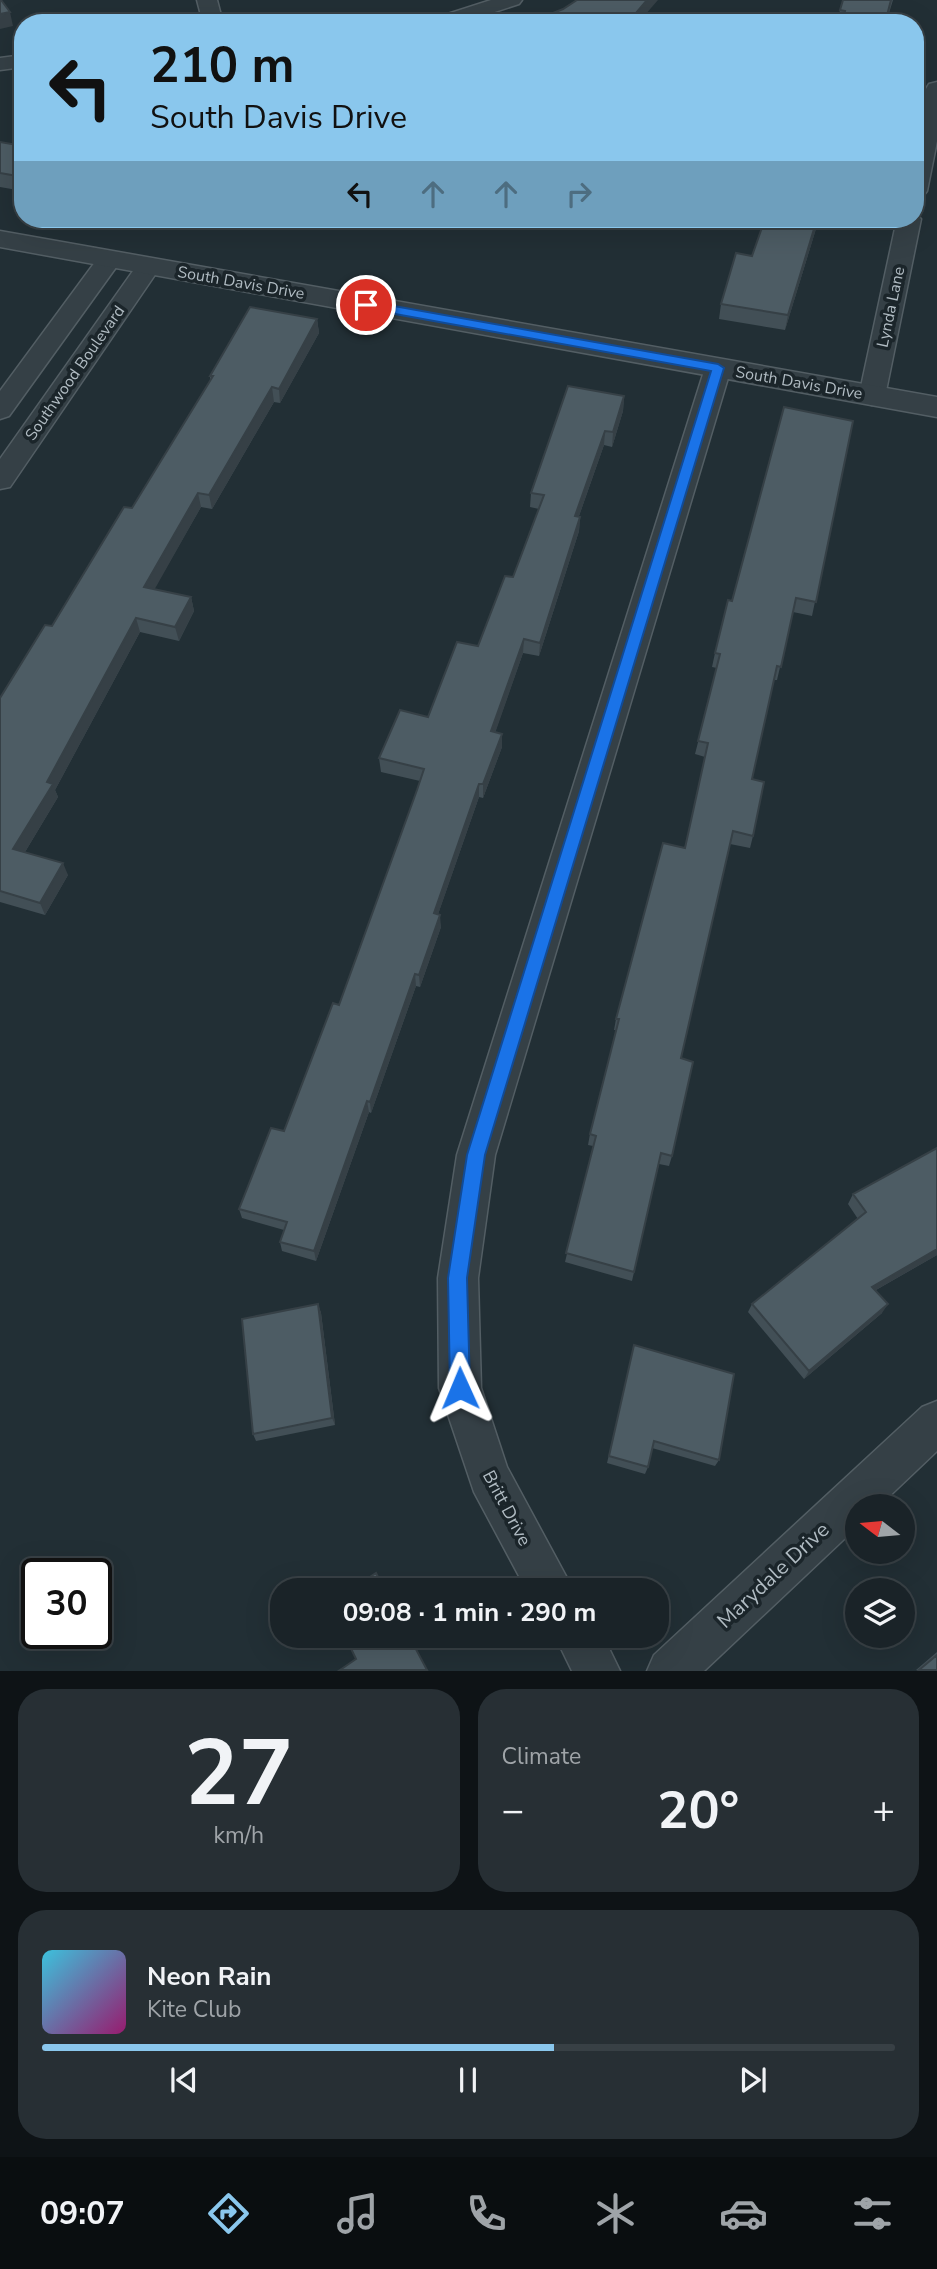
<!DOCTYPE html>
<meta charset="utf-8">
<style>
:root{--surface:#1a2328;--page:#272f34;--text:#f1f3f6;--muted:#9fa4a8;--line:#384045;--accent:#8ac7ed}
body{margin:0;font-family:"Nunito Sans",sans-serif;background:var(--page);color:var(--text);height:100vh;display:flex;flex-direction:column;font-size:26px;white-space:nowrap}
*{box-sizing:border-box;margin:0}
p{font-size:23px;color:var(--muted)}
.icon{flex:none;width:38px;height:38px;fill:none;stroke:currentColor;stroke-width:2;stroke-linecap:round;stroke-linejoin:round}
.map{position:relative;height:1671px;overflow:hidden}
.drawer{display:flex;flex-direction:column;gap:18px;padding:18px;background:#0e1316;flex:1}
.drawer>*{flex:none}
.hud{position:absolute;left:14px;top:14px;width:910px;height:214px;border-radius:28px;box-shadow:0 7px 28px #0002,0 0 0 2px var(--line);background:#8ac7ed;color:#111;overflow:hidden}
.needle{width:46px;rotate:286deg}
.buttons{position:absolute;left:845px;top:1494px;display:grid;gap:14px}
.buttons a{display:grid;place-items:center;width:70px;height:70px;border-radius:50%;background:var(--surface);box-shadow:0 7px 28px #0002,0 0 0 2px var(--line);font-size:35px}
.speed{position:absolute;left:21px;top:1558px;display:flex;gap:14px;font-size:35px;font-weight:700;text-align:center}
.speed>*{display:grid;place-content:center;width:91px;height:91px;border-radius:50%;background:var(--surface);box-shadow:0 7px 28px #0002,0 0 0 2px var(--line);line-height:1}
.speed .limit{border:4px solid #111;border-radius:10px;background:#fff;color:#111}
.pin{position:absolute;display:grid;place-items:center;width:60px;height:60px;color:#fff;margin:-30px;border:4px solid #fff;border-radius:50%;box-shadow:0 2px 7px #0007}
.me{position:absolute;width:77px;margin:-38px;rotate:359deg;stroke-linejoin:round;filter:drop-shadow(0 0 5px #0008)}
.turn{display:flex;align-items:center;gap:24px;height:147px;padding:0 21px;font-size:32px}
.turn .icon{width:91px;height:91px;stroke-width:2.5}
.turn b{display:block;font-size:49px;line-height:60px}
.lanes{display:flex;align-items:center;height:66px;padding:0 21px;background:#0003;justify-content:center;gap:35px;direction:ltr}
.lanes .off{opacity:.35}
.big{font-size:52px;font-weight:700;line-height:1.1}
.drawer .tile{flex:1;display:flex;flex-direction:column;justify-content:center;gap:10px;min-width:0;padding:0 24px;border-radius:28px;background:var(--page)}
.drawer .dial{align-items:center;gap:0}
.dial b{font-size:91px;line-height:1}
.song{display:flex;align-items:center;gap:21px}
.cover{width:84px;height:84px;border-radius:10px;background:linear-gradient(135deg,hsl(190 70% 55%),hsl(320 70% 35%))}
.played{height:7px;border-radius:4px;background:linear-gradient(90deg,var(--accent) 60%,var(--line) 60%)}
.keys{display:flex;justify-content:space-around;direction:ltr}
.heat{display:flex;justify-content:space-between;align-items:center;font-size:38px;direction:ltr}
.drawer .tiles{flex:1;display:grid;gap:18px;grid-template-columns:1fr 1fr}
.tile:last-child{grid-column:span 2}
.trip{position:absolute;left:270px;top:1578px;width:399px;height:70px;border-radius:28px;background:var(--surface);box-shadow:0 7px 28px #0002,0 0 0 2px var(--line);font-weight:700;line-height:70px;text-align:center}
.tab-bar{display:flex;height:112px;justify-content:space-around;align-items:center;background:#0a0e10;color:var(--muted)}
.tab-bar .icon{width:49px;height:49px}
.tab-bar .current{color:var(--accent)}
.tab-bar b{font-size:32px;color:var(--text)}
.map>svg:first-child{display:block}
</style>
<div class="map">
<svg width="937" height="1671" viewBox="0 0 937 1671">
<rect width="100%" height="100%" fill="#222f35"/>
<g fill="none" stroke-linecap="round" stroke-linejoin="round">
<g stroke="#535e64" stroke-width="3">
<path id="minor" d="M197 0H217L223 23H203Z
M491 0H522L519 4 461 23H429L432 19Z
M23 55V67L0 70V58Z
M937 82V141L927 191 923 196 915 198V138L926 89 929 84Z
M915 213 921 219 885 396 881 402 872 405 863 402 859 396 897 219H915Z
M110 252 119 254 122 259 9 416 0 419V391L101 254Z
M149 259 158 261 161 266 10 487 0 489V459L140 261Z
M718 360 727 362 731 368 495 1155 478 1278 481 1388 507 1467 574 1591H527L474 1492 439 1388 438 1278 457 1155 705 368 709 362Z
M937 1401V1451L878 1507H858V1526L704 1671H647L654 1655 922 1407Z
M555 1636H603L620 1671H572Z"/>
</g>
<g stroke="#535e64" stroke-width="3">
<path id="tertiary" d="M0 231 937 397V417L0 247Z"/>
</g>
<use href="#minor" fill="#354046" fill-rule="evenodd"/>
<use href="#tertiary" fill="#354046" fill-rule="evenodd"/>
</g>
<path fill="#424f56" d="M843 0H893L886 23H837L840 10Z
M0 142 23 146V191L0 187Z
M765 219H819L785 330 719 319 721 304 752 256Z
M317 319 319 333 280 403 274 402 212 509 201 507 154 589 191 597 194 611 179 641 140 632 55 790 58 797 25 852 68 875 45 915 0 902V698L52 626 132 508 210 381V376Z
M624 396 623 411 612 447 604 445 579 516 580 517 579 531 539 656 523 653 495 732 502 734V747L483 798 479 797 438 914 441 927 420 987 416 986 371 1113 369 1112 316 1261 282 1251 280 1242 284 1230 242 1218 239 1209 284 1131 339 1005 420 781 381 772 379 758 428 717 478 646 513 577 539 509 530 507 531 493Z
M853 421 812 616 793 612 777 680H774L752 779 753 836 750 848 730 844 681 1058 672 1156 669 1166 659 1164 632 1281 565 1262 593 1146 588 1145 590 1134 616 1030H614L616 1019 685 848 705 757 695 754 717 668 712 667 715 653 732 601Z
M937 1148V1255L876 1290 882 1313 804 1379 748 1312 752 1304 858 1219 848 1204 853 1194Z
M318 1304 321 1313 335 1425 256 1441 253 1434Z
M634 1345 719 1460 715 1466 652 1448 648 1467 645 1474 607 1463Z
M937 1652V1670H916Z"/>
<path fill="#364046" d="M647 0H658L638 23H621Z
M10 12 13 26 0 29V14Z
M817 219H819L785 330 788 315Z
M317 319 319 333 280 403 279 389Z
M272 387 274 402 212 509 209 495Z
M624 396 623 411 612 447 613 432Z
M605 431 604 445 574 530 575 516Z
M198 493 201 507 148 601 144 587Z
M580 517 579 531 539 656 540 643Z
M191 597 194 611 179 641 175 627Z
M136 618 140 632 55 790 58 797 19 862 13 849 47 782Z
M524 639 523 653 491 745V731Z
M502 734V747L483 798V784Z
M479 784V797L434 926V913Z
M63 863 68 875 45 915 40 903Z
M440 915 441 927 420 987 419 975Z
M415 974 416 986 371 1113 370 1102Z
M367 1101 369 1112 316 1261 314 1251Z
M937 1249V1255L867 1295 872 1287Z
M318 1304 321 1313 335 1425 332 1418Z
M888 1304 882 1313 804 1379 809 1371Z"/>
<path fill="#4d5c64" stroke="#364046" stroke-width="2" d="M0 0H1L10 12 0 14Z
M577 0H647L631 19 621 23H528L563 9Z
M843 0H891L885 23H842L845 11 840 10Z
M0 142 23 146V177L0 173Z
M765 219H817L788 315 721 304 736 253 752 256Z
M250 307 317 319 279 389 272 387 209 495 198 493 144 587 191 597 175 627 136 618 47 782 53 784 13 849 63 863 40 903 0 891V698L45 625 52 626 124 507 132 508 213 376H210Z
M568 386 624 396 613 432 605 431 575 516 580 517 540 643 524 639 491 731 502 734 483 784H479L434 913 440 915 419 975 415 974 370 1102 367 1101 314 1251 280 1242 287 1222 239 1209 271 1128 284 1131 333 1003 339 1005 417 790 424 769 379 758 400 710 428 717 457 642 478 646 505 576 513 577 544 495 531 493Z
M784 407 853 421 816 602 796 598 781 667 777 666 752 779 764 782 753 836 733 831 681 1058 693 1062 672 1156 661 1153 634 1272 566 1253 596 1136 590 1134 619 1019H616L663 843 685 848 708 743 698 741 720 654 715 653 728 600 732 601Z
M937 1148V1249L872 1287 888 1304 809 1371 752 1304 866 1212 853 1194Z
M318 1304 332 1418 253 1434 242 1319Z
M634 1345 734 1374 719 1460 654 1441 648 1467 609 1456Z
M376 1573 385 1591H349Z
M345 1636H409L427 1670H340L356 1659Z
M937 1655V1670H919Z"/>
<path fill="#1a73e8" stroke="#114b97" stroke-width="2" d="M366 301 718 364 724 368 485 1155 467 1278 470 1388 467 1395 460 1398 453 1395 450 1388 448 1278 467 1155 711 371 362 308 360 305Z"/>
<g text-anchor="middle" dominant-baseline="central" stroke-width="7" stroke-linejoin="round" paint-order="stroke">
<g font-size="16" fill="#b0bbc2" stroke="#1b252a">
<text transform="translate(241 283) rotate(10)">South Davis Drive</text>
<text transform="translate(891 307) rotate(-78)">Lynda Lane</text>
<text transform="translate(75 373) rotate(-55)">Southwood Boulevard</text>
<text transform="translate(799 383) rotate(10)">South Davis Drive</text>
</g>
<g font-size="18" fill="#b0bbc2" stroke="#1b252a">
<text transform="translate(507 1508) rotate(62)">Britt Drive</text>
</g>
<g font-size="21" fill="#b0bbc2" stroke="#1b252a">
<text transform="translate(773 1575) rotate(-43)">Marydale Drive</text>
</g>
</g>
</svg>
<div class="buttons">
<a><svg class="needle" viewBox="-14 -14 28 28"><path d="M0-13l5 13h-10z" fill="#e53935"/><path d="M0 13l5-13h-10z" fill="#9fa4a8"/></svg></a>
<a><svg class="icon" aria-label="layers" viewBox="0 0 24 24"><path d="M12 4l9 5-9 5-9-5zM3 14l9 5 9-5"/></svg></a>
</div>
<div class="speed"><div class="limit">30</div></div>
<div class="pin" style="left:366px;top:305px;background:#d93025"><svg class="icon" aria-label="arrive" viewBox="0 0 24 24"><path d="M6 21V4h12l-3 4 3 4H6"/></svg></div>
<svg class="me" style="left:460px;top:1388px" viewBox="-20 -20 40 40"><path d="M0-17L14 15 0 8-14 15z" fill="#1a73e8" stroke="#fff" stroke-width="4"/></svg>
<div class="trip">09:08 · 1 min · 290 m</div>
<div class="hud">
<div class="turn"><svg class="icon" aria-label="left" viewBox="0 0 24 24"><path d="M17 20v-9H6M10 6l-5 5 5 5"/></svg><div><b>210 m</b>South Davis Drive</div></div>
<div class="lanes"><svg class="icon" aria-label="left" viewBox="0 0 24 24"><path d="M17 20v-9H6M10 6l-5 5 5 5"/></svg><svg class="icon off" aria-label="ahead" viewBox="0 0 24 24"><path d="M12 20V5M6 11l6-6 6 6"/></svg><svg class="icon off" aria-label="ahead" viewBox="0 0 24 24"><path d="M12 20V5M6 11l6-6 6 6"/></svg><svg class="icon off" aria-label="right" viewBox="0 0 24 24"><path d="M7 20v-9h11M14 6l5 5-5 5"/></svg></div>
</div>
</div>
<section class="drawer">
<div class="tiles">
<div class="tile dial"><b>27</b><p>km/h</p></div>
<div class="tile"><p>Climate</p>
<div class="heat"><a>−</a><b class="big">20°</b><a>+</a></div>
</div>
<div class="tile">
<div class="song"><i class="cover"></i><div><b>Neon Rain</b><p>Kite Club</p></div></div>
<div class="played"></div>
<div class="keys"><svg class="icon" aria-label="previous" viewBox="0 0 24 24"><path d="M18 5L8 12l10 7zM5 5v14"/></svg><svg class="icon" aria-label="pause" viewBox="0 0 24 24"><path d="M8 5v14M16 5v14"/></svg><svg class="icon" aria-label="next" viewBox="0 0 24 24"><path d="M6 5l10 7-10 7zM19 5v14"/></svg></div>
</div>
</div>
</section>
<nav class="tab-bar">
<b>09:07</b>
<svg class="icon current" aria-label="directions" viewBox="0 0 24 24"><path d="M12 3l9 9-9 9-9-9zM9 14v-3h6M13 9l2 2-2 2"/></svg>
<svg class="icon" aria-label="music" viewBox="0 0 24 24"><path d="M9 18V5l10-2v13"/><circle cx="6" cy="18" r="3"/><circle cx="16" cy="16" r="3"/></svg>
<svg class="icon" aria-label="phone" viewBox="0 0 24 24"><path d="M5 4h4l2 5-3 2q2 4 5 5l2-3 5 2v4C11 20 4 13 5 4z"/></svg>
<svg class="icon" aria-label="climate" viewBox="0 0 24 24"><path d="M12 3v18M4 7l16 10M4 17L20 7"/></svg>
<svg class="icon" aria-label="car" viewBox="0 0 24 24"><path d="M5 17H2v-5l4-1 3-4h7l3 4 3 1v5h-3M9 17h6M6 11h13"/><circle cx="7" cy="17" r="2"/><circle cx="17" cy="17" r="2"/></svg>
<svg class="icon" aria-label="filters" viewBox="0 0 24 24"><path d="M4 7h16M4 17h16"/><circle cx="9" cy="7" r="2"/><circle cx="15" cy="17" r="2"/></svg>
</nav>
